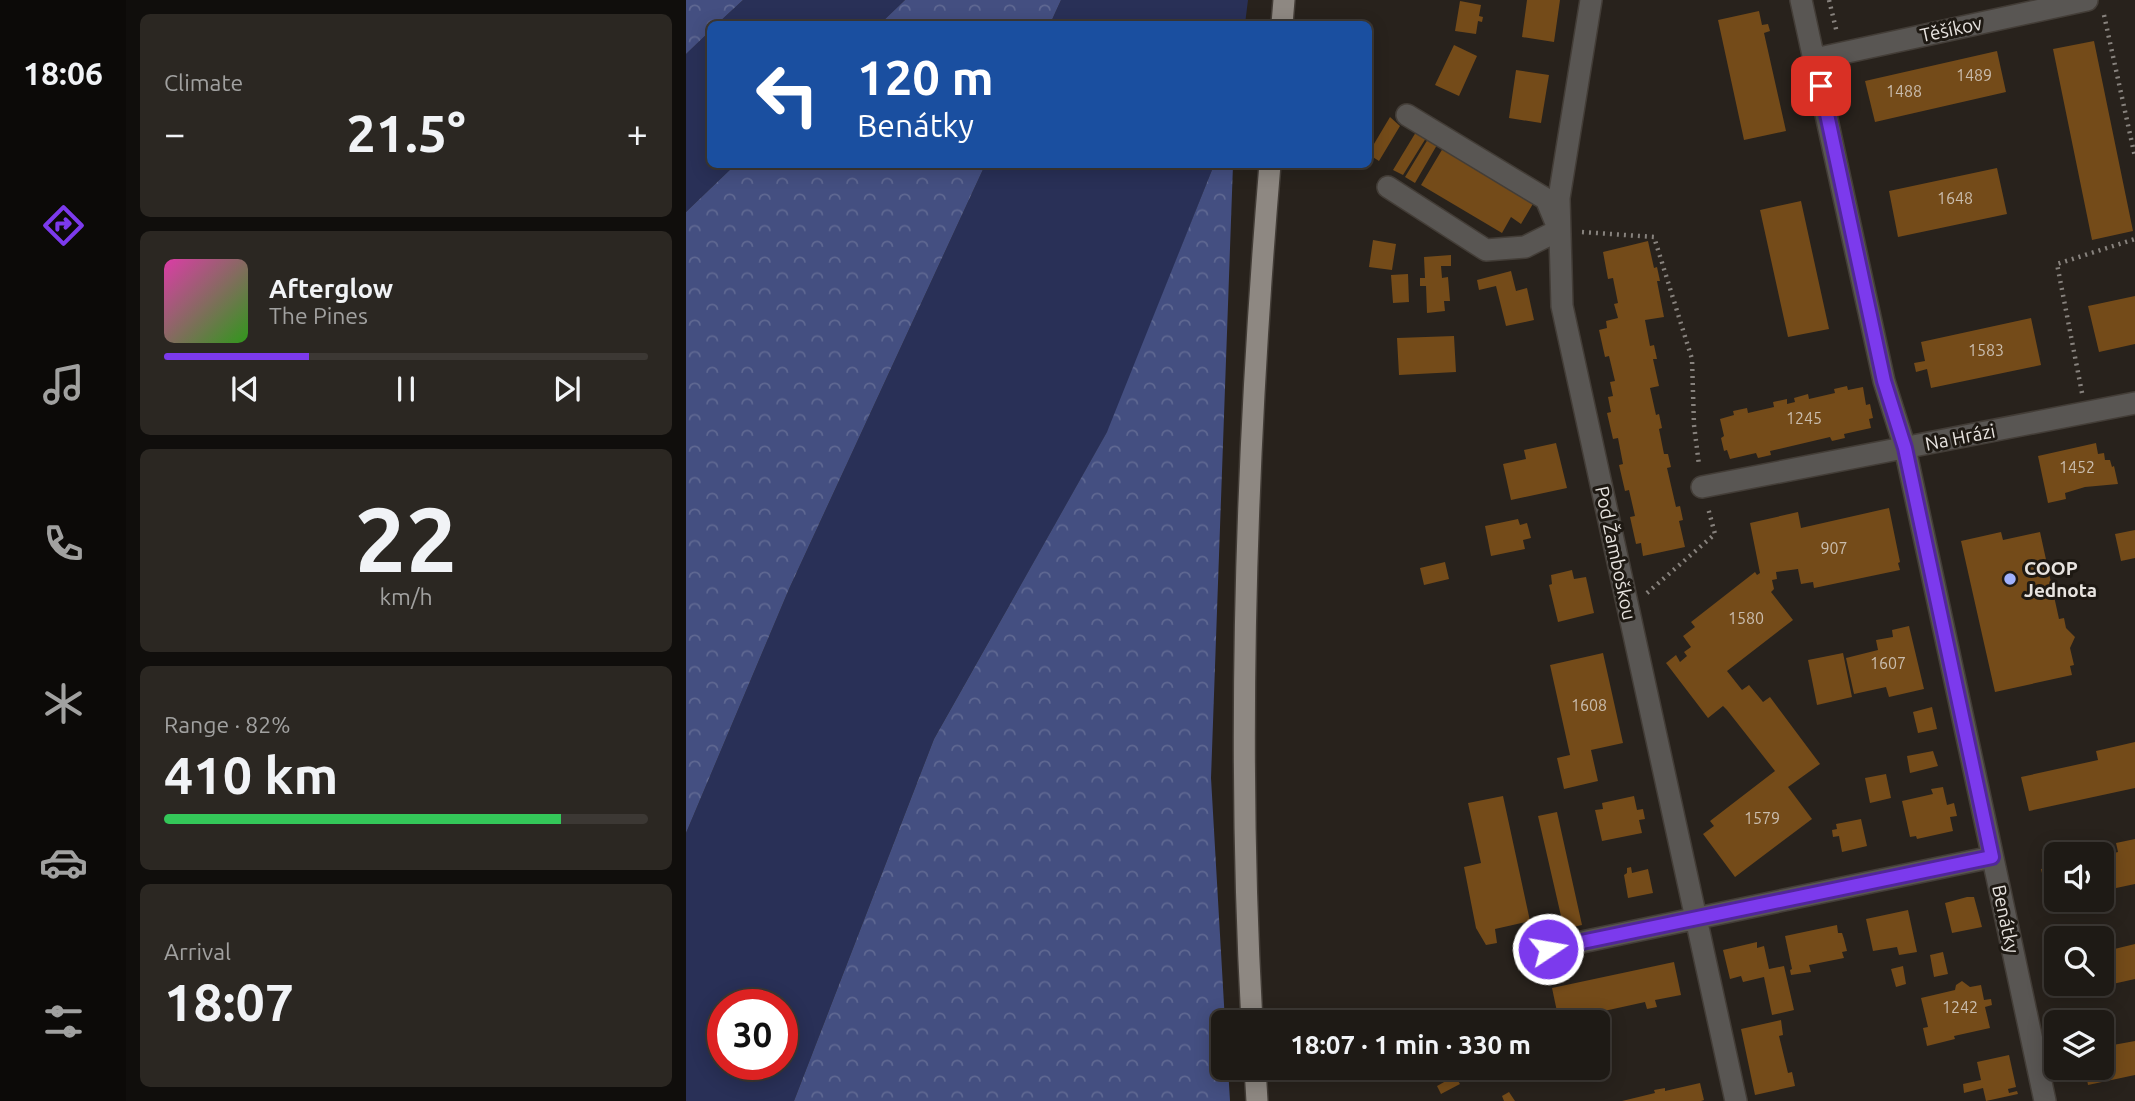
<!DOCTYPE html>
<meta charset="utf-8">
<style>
:root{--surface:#1e1a15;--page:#2b2722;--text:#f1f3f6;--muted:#a1a1a0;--line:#3c3834;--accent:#7c3aed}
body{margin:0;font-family:Ubuntu,sans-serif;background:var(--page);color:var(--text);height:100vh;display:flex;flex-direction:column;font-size:26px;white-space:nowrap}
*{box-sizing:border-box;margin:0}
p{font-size:23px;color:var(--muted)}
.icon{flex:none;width:38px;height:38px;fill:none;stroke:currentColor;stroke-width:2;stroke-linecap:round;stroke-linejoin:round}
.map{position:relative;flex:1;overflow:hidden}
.side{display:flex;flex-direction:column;gap:14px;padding:14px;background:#100e0c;width:560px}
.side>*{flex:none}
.top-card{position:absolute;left:21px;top:21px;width:665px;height:147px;border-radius:10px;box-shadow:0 4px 18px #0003,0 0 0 2px var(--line);background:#1a4fa0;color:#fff;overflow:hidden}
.fabs{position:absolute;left:1358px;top:842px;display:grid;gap:14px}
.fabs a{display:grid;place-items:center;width:70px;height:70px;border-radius:10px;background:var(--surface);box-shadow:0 4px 18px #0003,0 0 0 2px var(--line);font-size:35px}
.speed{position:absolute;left:21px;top:989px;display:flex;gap:14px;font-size:35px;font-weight:700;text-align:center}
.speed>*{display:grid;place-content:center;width:91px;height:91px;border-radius:50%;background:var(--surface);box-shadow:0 4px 18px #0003,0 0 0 2px var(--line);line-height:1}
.speed .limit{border:10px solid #d22;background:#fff;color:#111}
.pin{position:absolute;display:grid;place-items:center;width:60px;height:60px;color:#fff;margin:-30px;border-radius:14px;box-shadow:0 4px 10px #0006}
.me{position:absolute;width:77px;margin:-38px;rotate:78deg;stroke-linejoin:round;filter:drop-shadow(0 0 5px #0008)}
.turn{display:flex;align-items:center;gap:24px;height:147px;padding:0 35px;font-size:32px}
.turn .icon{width:91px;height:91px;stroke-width:2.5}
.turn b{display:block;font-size:49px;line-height:60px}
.big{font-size:52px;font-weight:700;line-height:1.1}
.side .widget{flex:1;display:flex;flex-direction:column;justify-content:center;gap:10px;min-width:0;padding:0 24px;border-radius:10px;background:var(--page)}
.side .dial{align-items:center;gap:0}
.dial b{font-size:91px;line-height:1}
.song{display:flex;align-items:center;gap:21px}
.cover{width:84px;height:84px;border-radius:10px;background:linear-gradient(135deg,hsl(320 70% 55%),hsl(110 70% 35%))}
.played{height:7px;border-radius:4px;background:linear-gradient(90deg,var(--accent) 30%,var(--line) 30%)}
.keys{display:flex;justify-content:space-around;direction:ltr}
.heat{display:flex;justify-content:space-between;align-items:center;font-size:38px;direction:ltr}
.charge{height:10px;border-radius:5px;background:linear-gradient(90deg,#34c759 82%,var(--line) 0)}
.trip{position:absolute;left:525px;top:1010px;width:399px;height:70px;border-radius:10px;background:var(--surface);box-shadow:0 4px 18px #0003,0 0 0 2px var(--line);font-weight:700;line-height:70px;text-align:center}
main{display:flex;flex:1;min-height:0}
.tabs{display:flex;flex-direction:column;width:126px;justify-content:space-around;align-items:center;background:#0c0a08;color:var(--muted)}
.tabs .icon{width:49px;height:49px}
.tabs .selected{color:var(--accent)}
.tabs b{font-size:32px;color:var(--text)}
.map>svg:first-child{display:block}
</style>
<main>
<nav class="tabs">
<b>18:06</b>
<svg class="icon selected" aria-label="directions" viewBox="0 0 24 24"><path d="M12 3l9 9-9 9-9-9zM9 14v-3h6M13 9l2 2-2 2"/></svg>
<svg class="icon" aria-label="music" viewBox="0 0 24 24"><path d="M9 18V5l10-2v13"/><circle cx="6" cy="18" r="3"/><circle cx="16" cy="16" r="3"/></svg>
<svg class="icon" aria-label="phone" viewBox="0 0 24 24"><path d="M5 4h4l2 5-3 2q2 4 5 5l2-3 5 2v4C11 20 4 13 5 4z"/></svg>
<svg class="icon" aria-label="climate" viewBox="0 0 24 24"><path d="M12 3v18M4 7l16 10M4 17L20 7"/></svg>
<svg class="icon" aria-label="car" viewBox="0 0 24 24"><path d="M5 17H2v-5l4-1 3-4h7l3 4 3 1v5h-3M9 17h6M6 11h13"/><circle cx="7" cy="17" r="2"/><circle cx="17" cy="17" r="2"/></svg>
<svg class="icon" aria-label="filters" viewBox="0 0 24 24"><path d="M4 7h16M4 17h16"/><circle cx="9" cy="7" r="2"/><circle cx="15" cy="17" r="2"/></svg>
</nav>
<section class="side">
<div class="widget"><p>Climate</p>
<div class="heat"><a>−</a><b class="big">21.5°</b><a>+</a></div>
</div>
<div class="widget">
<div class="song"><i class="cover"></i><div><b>Afterglow</b><p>The Pines</p></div></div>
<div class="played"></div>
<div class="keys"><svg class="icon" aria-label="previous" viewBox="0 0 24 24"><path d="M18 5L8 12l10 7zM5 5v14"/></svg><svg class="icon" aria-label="pause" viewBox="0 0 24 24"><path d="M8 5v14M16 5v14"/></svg><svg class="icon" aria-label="next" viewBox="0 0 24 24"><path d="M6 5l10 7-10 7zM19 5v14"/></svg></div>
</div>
<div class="widget dial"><b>22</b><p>km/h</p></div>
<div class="widget"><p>Range · 82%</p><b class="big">410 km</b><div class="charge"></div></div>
<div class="widget"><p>Arrival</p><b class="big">18:07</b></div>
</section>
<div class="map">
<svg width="1449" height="1101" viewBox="0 0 1449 1101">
<defs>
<pattern id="forest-crowns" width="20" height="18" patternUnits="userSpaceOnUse" patternTransform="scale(1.75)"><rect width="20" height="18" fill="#444f81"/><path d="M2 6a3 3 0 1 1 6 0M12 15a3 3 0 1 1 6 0" fill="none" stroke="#5f6892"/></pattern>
</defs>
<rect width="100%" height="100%" fill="#28221c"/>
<path fill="#293057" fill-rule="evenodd" d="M57 0H219L194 24H31Z
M375 0H562L559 24H364Z
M24 31V164L49 165 0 212V54Z
M299 165H528L424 427 248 739 108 1101H0V833L103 589ZM37 1004H96V1064H37Z"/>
<path fill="url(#forest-crowns)" d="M0 0H57L31 24H24V31L0 54Z
M219 0H375L364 24H194Z
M49 165H299L103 589 0 833V212Z
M528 165H547L525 778 539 1022 537 1068H542L544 1101H108L248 739 421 432Z"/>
<path fill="#744b19" d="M841 0H874L868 42 836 37Z
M774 1 795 5 793 16 797 17 796 22 792 21 790 34 769 31Z
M1073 11 1076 25 1082 24 1084 31 1078 33 1100 131 1058 140 1032 20Z
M1408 41 1447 231 1406 240 1367 49Z
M768 45 791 56 773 96 749 85Z
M1311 51 1320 92 1189 122 1179 81Z
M830 70 863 75 855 123 823 118Z
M704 117 714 126 693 161 682 154Z
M730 132 740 138 717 175 707 170Z
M742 139 751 145 729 183 719 177Z
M757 148 848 202 835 224 825 217 816 233 735 185Z
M1311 168 1321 214 1212 237 1203 191Z
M1115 201 1143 329 1102 337 1074 210Z
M687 240 710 244 706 270 683 267Z
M962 241 968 268 971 267 974 281H971L978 317 959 320 964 346 968 345 971 359H967L973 386 964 388 970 415 973 414 976 428 973 429 978 454H982L985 467 981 468 990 507 994 506 997 520 993 521 999 547 957 556 955 543 950 544 944 517 949 516 943 490 939 491 933 465 937 464 932 438 927 439 921 413 925 412 922 397 927 396 924 382 929 381 923 356 919 357 913 330 921 328 920 321 932 318 928 304 932 303 927 278 922 279 917 252Z
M765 255V266H755L756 278 762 277 764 301H758L759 311 741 313 740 286H734V278H739L738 257Z
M825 271 830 291 841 288 848 320 820 326 810 286 793 290 791 280Z
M722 274 723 302 707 303 705 275Z
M1449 296V344L1413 352 1402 306Z
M1345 318 1355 365 1245 388 1241 369 1230 372 1228 363 1239 361 1235 342Z
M768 336 770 372 713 375 711 338Z
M1161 386 1162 390 1177 387 1180 405 1184 404 1187 418 1183 419 1185 428 1158 434 1159 438 1146 441 1144 437 1084 451 1085 455 1072 458 1070 453 1044 459 1041 450 1038 451 1035 438 1038 436 1034 419 1048 415 1047 411 1061 408 1062 413 1088 407 1087 402 1101 399V404L1109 402 1108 398 1122 394 1123 399 1149 393 1148 389Z
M870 443 881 488 825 500 817 464 840 459 838 450Z
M1410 443 1412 454 1418 453 1419 460H1424L1426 467 1428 466 1432 484 1399 487 1379 493 1380 499 1362 503 1352 456Z
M1203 508 1214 562 1212 563 1214 570 1128 588 1127 582 1115 584 1112 569 1090 572 1091 579 1086 580 1088 589 1085 592 1107 620 1041 671 1056 690 1063 685 1077 702 1084 697 1134 764 1102 787 1126 819 1049 877 1017 834 1028 826 1024 821 1089 771 1041 710 1037 706 1022 718 980 663 990 655 994 662 1001 656 998 652 1005 647 997 636 1009 627 1005 622 1069 572 1071 575 1074 573 1064 523 1112 512 1115 528Z
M832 519 834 525 841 523 845 538 837 540 839 549 805 556 799 526Z
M1449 530V558L1435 561 1429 534Z
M1315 532 1317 540 1354 532 1373 619 1378 618 1380 628 1389 637 1384 648 1388 665 1384 666 1386 675 1309 692 1275 541Z
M759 562 763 579 738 585 734 568Z
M886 570 888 579 900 577 908 613 872 622 863 585 866 584 865 575Z
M1223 626 1238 689 1203 697 1200 687 1168 694 1160 658 1192 650 1190 640 1207 637 1206 630Z
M917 653 937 743 905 750 912 781 878 789 871 758 884 755 864 665Z
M1157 653 1166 697 1131 705 1122 660Z
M1246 707 1251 729 1232 733 1227 712Z
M1449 742V788L1343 811 1335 777 1412 760 1410 751Z
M1247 751 1252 766 1224 773 1221 756Z
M1200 774 1205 798 1184 803 1179 778Z
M1257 787 1261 805 1268 803 1271 816 1264 817 1267 831 1231 839 1230 836 1224 837 1216 801 1247 794 1245 789Z
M817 796 844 921 809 929 811 943 800 945 790 928 778 867 795 863 782 803Z
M948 796 951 810 957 809 959 819 953 820 956 833 916 841 909 810 917 809 916 803Z
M871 812 896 925 878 929 852 816Z
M1175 819 1181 846 1156 852 1153 836 1147 837 1146 830 1151 829 1150 824Z
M1449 839V884L1416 891V856L1432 852 1430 843Z
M1370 866V901L1363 903 1355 869Z
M945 867 946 873 962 869 967 893 942 898 938 875 941 873V868Z
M1281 897H1288L1296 927 1266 933 1259 903Z
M1222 910 1231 952 1213 955 1211 947 1187 951 1180 919Z
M1151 925 1152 933H1156L1158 939 1161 951 1156 952 1158 958 1123 965 1125 972 1105 975 1104 970 1106 969 1099 936Z
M1071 942V948L1078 946 1083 969 1098 966 1108 1010 1086 1015 1078 977 1057 982 1055 976 1044 979 1037 950Z
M1449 944V979L1382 994 1380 984H1416V952Z
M1257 952 1262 974 1248 977 1244 955Z
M988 962 995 995 969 1000 971 1007 961 1009 959 1002 909 1013 911 1020 900 1022 899 1015 873 1021 866 988Z
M1217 966 1220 984 1210 987 1205 969Z
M1276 981 1284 987 1295 985 1298 1000 1305 999 1306 1005 1299 1007 1304 1028 1268 1036 1269 1039 1241 1046 1237 1028 1242 1027 1235 998 1269 990 1270 985Z
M1095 1020 1097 1035 1093 1036 1102 1073 1106 1072 1109 1086 1069 1095 1055 1029Z
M1449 1041V1075L1402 1085 1399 1068H1416V1047Z
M1323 1055 1330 1087 1322 1089 1323 1093 1331 1091 1332 1094 1300 1101 1297 1088 1278 1093 1277 1084 1295 1080 1291 1062Z
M769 1076 774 1084 755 1094 751 1086Z
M1014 1083 1018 1100 1015 1101H936L969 1093 968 1090 979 1088V1091Z
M823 1092 829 1101H818L816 1096Z"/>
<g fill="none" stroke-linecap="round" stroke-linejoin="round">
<g stroke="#433d37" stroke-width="24">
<path id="minor" d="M905 0 873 198 876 306 1050 1101
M1115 0 1198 381 1219 448 1359 1101
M1129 59 1401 0
M702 187 800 250 839 247 873 230 860 199 721 115
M1016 487 1449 403
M862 949 1306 857"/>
</g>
<g stroke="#433d37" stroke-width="24">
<path id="major" d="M596 24 598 0
M566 1022C550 737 560 449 584 164
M569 1068 571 1101"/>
</g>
<path stroke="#87827d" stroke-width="4.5" stroke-dasharray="2 5" stroke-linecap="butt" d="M1143 0 1151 33
M1418 15 1449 157
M896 232 968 237 1006 359 1008 425 1013 465
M1396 393 1371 264 1449 239
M961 593 1029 534 1022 508"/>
<use href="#minor" stroke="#595653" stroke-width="21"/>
<use href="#major" stroke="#8e8882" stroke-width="21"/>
</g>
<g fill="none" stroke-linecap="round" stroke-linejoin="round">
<g stroke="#51269a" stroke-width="18">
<path id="route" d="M862 949 1306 857 1219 448 1198 381 1135 86"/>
</g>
<use href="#route" stroke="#7c3aed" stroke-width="12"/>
</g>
<circle fill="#a1b2fd" stroke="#1e1913" stroke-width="2.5" cx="1324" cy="579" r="7"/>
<g text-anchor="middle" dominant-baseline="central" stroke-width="6" stroke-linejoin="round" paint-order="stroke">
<g font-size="16" fill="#cabdae">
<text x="1288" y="75">1489</text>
<text x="1218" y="91">1488</text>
<text x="1269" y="198">1648</text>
<text x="1300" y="350">1583</text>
<text x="1118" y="418">1245</text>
<text x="1391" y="467">1452</text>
<text x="1148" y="548">907</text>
<text x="1060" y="618">1580</text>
<text x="1202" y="663">1607</text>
<text x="903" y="705">1608</text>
<text x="1076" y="818">1579</text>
<text x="1274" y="1007">1242</text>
</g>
<g font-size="19" fill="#e7e3df" stroke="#1e1913">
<text transform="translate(1265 29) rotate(-12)">Těšíkov</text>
<text transform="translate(1274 437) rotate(-11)">Na Hrázi</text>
<text transform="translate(930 553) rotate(78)">Pod Žamboškou</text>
<text transform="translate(1320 919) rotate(78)">Benátky</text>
</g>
<g font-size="19" font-weight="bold" fill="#e7e3df" stroke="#1e1913" text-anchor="start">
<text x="1338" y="568">COOP<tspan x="1338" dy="22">Jednota</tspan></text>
</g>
</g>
</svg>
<div class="fabs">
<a><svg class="icon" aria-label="sound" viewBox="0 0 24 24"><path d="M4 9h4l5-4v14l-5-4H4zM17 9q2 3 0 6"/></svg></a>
<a><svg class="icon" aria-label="search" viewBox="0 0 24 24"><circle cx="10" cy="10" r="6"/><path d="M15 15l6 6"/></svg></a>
<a><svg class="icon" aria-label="layers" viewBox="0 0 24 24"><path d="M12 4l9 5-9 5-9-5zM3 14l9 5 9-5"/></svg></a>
</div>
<div class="speed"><div class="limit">30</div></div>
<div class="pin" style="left:1135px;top:86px;background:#d93025"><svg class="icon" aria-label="arrive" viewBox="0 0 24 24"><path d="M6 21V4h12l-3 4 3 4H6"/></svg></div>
<svg class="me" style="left:862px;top:949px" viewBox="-20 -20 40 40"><circle r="17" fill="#7c3aed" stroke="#fff" stroke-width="3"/><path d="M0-11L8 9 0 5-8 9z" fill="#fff"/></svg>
<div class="trip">18:07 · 1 min · 330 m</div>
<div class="top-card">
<div class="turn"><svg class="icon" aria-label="left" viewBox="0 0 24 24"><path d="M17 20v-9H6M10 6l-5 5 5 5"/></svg><div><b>120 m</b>Benátky</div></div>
</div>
</div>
</main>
